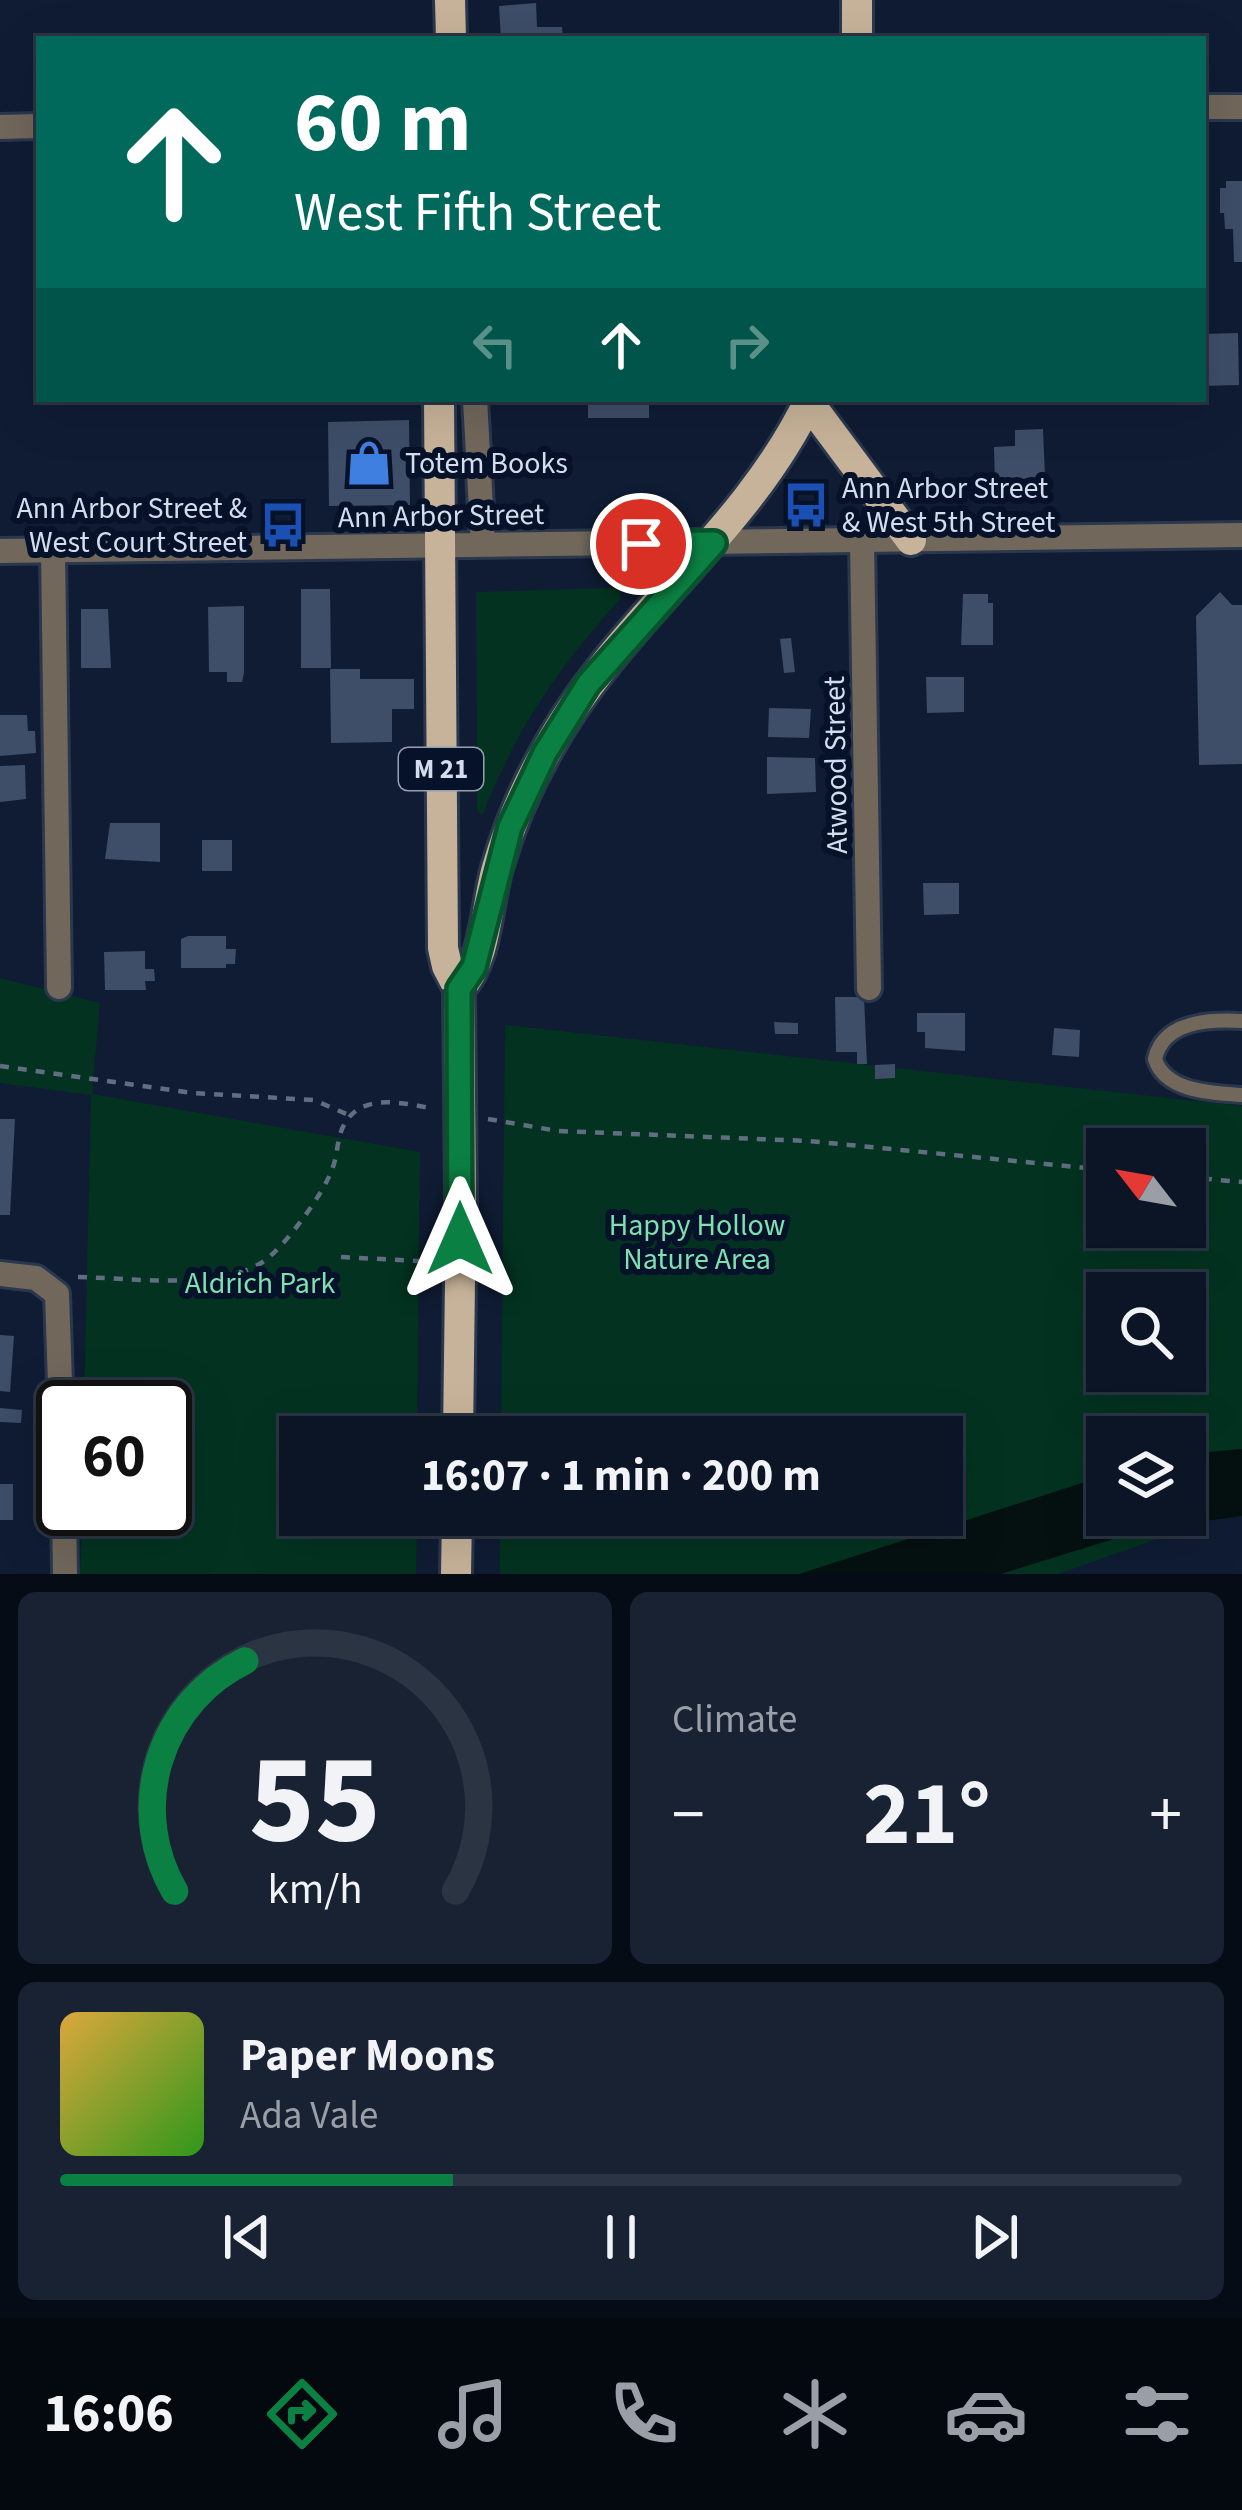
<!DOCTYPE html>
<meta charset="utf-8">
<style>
:root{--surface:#0b1526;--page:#192232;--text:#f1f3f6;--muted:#9a9fa7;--line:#2b3443;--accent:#0b8043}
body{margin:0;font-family:"Source Sans 3",sans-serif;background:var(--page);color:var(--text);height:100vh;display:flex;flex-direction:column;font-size:45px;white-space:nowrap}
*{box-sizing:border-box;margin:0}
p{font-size:39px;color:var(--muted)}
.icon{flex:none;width:66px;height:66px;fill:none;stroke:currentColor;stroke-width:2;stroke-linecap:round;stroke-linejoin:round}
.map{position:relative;height:1574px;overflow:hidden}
.sheet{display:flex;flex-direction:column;gap:18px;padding:18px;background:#060c15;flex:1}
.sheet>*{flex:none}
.hud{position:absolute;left:36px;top:36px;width:1170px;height:366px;border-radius:0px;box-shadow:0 12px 48px #0002,0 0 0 3px var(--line);background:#00695c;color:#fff;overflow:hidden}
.needle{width:78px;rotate:301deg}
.controls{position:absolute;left:1086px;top:1128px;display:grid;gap:24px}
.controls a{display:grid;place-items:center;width:120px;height:120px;border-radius:0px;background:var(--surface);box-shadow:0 12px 48px #0002,0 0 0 3px var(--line);font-size:60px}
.speed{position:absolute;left:36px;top:1380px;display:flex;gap:24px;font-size:60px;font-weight:700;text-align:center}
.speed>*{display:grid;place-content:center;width:156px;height:156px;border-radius:50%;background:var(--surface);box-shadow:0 12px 48px #0002,0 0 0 3px var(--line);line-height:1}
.speed .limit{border:6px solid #111;border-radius:18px;background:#fff;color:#111}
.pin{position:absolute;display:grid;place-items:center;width:102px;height:102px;color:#fff;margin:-51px;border:6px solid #fff;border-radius:50%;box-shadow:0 3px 12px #0007}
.me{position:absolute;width:132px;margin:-66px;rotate:0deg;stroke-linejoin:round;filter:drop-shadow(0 0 9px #0008)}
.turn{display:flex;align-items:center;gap:42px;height:252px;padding:0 60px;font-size:54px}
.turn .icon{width:156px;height:156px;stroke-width:2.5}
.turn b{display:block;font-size:84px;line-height:102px}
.lanes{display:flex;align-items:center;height:114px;padding:0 60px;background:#0003;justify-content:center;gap:60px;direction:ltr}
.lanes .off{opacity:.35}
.big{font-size:90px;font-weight:700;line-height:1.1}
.sheet .widget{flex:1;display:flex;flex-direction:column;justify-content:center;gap:18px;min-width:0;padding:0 42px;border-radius:18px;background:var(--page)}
.sheet .dial{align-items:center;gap:0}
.dial svg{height:312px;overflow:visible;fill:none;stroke:var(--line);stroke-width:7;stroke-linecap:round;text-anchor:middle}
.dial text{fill:var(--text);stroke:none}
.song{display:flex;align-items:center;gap:36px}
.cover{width:144px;height:144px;border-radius:18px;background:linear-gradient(135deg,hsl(40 70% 55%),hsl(110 70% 35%))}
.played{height:12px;border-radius:6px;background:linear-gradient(90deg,var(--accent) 35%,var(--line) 35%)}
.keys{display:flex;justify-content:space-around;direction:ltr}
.heat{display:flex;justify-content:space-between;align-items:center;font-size:66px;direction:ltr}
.sheet .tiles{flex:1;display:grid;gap:18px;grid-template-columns:1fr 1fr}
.widget:last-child{grid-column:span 2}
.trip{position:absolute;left:279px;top:1416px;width:684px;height:120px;border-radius:0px;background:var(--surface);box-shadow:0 12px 48px #0002,0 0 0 3px var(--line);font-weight:700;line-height:120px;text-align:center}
.dock{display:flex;height:192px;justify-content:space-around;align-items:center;background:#04080f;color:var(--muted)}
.dock .icon{width:84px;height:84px}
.dock .active{color:var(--accent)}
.dock b{font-size:54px;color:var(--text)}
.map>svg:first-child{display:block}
</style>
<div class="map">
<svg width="1242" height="1574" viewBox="0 0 1242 1574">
<rect width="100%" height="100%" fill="#0f1c33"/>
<path fill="#033320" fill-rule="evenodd" d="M615 588 621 590 620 599C557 670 518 725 483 814L477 812 476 592Z
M0 978 100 1003 92 1094 420 1152 417 1437H300V1515H417L416 1574H80L82 1509H165V1407H84L91 1095 0 1083Z
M505 1025 1242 1106V1515L1231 1513 1058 1574H500V1515H942V1437H501ZM1107 1149H1185V1227H1107ZM1107 1293H1185V1371H1107ZM1107 1437H1185V1515H1107Z"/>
<path fill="#051010" d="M1242 1449V1516L1146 1529 1001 1574H799L1107 1475V1515H1185V1454Z"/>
<path fill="#3e4d68" d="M536 3 537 27H562L563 39H501L499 6Z
M1226 181H1242V262H1234L1233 229H1225L1224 213H1220V188H1226Z
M1238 333 1239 385 1203 386V334Z
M588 399H649V418H588Z
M409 420 410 505 329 506 328 422Z
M1043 429 1045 476 995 483 994 447 1015 446V430Z
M301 589H330L331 668H301Z
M1220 592 1232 605H1242V764L1199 765 1196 616Z
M963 594H988V603H993V645H961Z
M244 606V673L242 682H227V672H209L208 607Z
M81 609H108L111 668H81Z
M791 638 795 672 784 673 780 639Z
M330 669H360V679H414V709H392V742L331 743Z
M926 677H964V712L927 713Z
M769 708 811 709 809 738 768 737Z
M0 715H27L28 731H35L36 753 0 756Z
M767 757 815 758 816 792 767 794Z
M25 765 26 799 0 802V766Z
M110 823H160V862L105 859Z
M202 840H232V871H202Z
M923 883H959V914L924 915Z
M188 936H226V949H236L235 964H226V968H181V939Z
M145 951V969H154L155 981H145L146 990H105L104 952Z
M835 997H864L867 1064H857V1052H836Z
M917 1013H965V1051L925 1048V1032H917Z
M774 1022 798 1023V1034H775Z
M1054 1028 1080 1030 1079 1057 1052 1055Z
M895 1064V1078L875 1079V1065Z
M0 1119H15L10 1215H0Z
M0 1335 14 1336 10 1392 0 1391Z
M0 1408 22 1410 21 1423 0 1422Z
M0 1484H13V1520H0Z"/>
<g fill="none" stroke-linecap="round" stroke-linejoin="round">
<g stroke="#2a374d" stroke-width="20">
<path id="service" d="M1242 1021C1209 1019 1163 1021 1155 1059 1165 1092 1213 1093 1242 1095"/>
</g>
<g stroke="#2a374d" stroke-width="30">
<path id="minor" d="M1203 107H1242
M0 127 39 126
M862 541 869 988
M53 551 59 987
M0 1274 36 1278 57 1294 63 1472
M64 1509 65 1574"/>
</g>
<g stroke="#2a374d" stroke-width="30">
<path id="tertiary" d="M475 399 483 545
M0 551 1242 535"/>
</g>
<g stroke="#2a374d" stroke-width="36">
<path id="primary" d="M450 0 451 39
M857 39V0
M439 399 443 948 447 966 459 989C487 960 486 905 497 868 509 826 526 787 547 750 618 620 746 534 810 399
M809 403 911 540
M458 1437 461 1202
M456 1574 457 1515"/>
</g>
<path stroke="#616d81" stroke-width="4.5" stroke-dasharray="9 9" stroke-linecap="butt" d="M0 1066 192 1093 314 1100 351 1116
M488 1119 558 1131 809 1141 1107 1170
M1185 1177 1242 1182
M341 1257 419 1261
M78 1277C128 1278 218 1290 261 1263 283 1250 325 1192 333 1167 338 1153 337 1136 345 1123 363 1093 402 1103 430 1108"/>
<use href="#service" stroke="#71675b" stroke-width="14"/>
<use href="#minor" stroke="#71675b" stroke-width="24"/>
<use href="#tertiary" stroke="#71675b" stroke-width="24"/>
<use href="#primary" stroke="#c7b399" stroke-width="30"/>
<g stroke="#2a374d" stroke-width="36" stroke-linecap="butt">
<path id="primary-bridge" d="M459 989 461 1202"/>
</g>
<use href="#primary-bridge" stroke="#c7b399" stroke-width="30"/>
</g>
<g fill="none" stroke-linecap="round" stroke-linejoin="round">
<g stroke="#07532c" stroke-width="30">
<path id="route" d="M460 1239 459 989 474 967 510 827 545 753 588 684 714 543 641 544"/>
</g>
<use href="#route" stroke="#0b8043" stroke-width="21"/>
</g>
<defs>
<g id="shop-bare" transform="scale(3.6)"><path d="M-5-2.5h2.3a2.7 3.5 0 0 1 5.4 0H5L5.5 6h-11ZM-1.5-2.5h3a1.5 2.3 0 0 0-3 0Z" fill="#3f7fe0" stroke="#061229" stroke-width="2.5" paint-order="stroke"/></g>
<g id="bus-bare" transform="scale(3.6)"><path d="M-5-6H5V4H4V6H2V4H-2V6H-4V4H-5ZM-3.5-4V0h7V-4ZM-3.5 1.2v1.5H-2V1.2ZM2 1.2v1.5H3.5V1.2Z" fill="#1a4fb4" stroke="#061229" stroke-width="2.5" paint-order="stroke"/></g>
</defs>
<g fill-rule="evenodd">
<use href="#shop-bare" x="369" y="463"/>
<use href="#bus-bare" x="806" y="505"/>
<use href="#bus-bare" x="283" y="525"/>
</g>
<g text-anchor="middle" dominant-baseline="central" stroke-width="12" stroke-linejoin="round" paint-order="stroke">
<rect fill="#061229" stroke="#96a0b2" stroke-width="3" x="399" y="748" width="84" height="42" rx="9"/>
<g font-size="27" font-weight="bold" fill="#d3dded">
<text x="441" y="769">M 21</text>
</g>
<g font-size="30" fill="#d3dded" stroke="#061229" text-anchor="start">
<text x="405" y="463">Totem Books</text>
<text x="842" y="488">Ann Arbor Street<tspan x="842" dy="34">&amp; West 5th Street</tspan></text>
<text x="247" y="508" text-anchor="end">Ann Arbor Street &amp;<tspan x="247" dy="34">West Court Street</tspan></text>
</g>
<g font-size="30" fill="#d3dded" stroke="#061229">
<text transform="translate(441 516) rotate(-1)">Ann Arbor Street</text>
<text transform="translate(836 765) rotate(-91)">Atwood Street</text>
</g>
<g font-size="30" fill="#7de1b0" stroke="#061229">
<text x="697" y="1225">Happy Hollow<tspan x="697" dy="34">Nature Area</tspan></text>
<text x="260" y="1283">Aldrich Park</text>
</g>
</g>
</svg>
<div class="controls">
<a><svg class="needle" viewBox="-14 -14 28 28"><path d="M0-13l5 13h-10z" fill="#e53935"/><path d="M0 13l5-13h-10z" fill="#9a9fa7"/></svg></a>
<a><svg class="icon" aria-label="search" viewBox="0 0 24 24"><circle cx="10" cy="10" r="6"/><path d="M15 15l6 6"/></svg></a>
<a><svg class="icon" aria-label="layers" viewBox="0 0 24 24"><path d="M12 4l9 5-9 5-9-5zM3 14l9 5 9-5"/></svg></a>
</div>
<div class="speed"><div class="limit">60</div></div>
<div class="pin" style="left:641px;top:544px;background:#d93025"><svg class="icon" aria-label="arrive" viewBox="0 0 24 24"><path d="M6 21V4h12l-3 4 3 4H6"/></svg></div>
<svg class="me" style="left:460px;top:1239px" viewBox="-20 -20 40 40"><path d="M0-17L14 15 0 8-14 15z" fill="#0b8043" stroke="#fff" stroke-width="4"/></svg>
<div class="trip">16:07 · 1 min · 200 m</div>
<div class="hud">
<div class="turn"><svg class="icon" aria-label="ahead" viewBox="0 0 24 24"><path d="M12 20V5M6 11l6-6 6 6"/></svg><div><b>60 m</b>West Fifth Street</div></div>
<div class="lanes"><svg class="icon off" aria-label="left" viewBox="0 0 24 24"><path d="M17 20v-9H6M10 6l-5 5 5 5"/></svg><svg class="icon" aria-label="ahead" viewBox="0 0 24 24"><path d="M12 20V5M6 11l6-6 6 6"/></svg><svg class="icon off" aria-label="right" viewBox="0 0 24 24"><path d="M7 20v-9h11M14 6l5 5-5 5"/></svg></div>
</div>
</div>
<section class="sheet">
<div class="tiles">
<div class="widget dial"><svg viewBox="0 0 100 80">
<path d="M14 69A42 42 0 1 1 86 69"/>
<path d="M14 69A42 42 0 0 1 32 10" stroke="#0b8043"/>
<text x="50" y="56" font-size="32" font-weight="700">55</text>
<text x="50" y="72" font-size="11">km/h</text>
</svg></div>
<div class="widget"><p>Climate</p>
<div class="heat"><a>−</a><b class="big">21°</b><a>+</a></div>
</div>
<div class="widget">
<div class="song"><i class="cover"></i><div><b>Paper Moons</b><p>Ada Vale</p></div></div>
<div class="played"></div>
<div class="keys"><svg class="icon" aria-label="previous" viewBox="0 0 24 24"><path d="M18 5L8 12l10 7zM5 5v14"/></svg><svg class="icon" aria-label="pause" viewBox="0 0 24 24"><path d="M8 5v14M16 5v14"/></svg><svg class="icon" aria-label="next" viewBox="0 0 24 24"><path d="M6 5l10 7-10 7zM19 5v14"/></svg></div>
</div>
</div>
</section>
<nav class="dock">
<b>16:06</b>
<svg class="icon active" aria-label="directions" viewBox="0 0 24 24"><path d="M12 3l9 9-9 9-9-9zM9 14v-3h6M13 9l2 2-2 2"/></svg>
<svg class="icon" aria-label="music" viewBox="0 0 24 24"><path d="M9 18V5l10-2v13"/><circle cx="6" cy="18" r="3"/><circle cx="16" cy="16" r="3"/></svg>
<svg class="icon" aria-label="phone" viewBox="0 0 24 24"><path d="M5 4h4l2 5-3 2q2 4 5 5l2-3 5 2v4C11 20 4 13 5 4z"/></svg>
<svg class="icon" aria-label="climate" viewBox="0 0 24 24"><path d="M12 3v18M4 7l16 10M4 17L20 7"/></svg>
<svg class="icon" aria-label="car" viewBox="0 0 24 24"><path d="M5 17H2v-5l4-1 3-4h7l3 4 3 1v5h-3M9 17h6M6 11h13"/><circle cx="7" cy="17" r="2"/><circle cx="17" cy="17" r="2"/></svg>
<svg class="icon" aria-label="filters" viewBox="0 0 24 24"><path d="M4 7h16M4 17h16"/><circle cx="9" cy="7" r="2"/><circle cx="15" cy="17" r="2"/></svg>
</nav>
